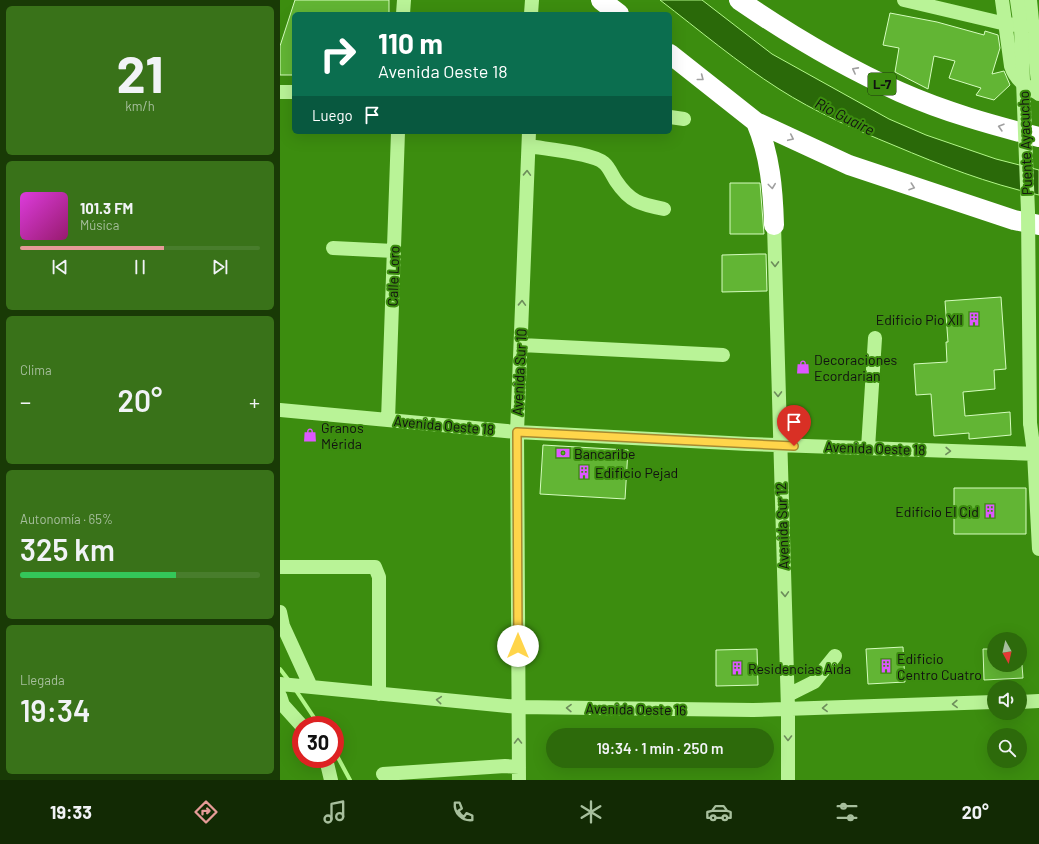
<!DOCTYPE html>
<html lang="es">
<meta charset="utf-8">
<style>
:root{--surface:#2d6a0b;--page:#397219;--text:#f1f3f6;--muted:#a7bf9d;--line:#487d2c;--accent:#e69b98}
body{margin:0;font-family:Barlow,sans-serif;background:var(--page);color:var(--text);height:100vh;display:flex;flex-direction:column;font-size:15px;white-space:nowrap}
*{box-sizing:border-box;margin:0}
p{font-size:13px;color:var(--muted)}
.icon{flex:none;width:22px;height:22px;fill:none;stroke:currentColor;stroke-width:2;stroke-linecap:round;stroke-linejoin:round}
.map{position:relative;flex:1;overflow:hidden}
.sheet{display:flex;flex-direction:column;gap:6px;padding:6px;background:#193a06;width:280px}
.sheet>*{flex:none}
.guide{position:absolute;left:12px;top:12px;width:380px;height:122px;border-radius:6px;box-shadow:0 4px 16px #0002;background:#0b6e4f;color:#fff;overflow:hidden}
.needle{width:26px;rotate:172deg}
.buttons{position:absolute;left:707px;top:632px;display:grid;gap:8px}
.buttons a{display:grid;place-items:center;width:40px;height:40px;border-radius:50%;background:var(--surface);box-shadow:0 4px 16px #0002;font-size:20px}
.speed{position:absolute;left:12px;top:716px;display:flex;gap:8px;font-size:20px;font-weight:700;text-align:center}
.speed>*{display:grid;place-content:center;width:52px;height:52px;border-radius:50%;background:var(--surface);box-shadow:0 4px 16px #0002;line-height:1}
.speed .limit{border:6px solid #d22;background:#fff;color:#111}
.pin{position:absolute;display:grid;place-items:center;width:34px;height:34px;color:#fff;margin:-41px -17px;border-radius:50% 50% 50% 0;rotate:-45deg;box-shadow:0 0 4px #0007}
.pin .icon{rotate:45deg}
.me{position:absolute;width:44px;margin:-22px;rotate:0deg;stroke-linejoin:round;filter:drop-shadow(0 0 3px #0008)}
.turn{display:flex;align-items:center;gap:14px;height:84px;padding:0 20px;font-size:18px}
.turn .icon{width:52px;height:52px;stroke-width:2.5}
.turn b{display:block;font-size:28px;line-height:34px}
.then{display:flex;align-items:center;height:38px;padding:0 20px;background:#0003;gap:8px;font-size:15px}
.big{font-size:30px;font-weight:600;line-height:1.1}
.sheet .widget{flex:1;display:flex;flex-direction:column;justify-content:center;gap:6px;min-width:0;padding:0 14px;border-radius:6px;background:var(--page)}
.sheet .dial{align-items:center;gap:0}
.dial b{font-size:52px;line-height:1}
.song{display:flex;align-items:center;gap:12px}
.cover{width:48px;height:48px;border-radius:6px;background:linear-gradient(135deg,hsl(300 70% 55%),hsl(320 70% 35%))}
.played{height:4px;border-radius:2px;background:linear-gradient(90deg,var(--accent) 60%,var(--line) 60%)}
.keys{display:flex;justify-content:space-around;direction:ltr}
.heat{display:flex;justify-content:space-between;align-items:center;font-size:22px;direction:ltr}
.charge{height:6px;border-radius:3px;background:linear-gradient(90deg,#34c759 65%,var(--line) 0)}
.trip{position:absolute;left:266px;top:728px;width:228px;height:40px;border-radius:20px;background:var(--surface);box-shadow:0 4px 16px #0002;font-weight:600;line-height:40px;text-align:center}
.tabs{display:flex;height:64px;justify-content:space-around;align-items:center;background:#122a04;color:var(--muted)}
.tabs .icon{width:28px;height:28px}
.tabs .active{color:var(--accent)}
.tabs b{font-size:18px;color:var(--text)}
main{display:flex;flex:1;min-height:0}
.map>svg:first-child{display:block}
</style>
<main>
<section class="sheet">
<div class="widget dial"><b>21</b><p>km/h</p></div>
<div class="widget">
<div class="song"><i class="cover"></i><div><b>101.3 FM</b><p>Música</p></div></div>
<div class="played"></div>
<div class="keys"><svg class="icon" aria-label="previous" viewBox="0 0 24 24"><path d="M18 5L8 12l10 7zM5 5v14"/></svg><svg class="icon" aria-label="pause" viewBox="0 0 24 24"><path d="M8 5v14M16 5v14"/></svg><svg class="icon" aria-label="next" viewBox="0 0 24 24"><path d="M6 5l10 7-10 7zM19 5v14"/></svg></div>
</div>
<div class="widget"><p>Clima</p>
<div class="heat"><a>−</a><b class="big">20°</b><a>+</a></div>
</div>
<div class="widget"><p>Autonomía · 65%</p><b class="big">325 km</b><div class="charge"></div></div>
<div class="widget"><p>Llegada</p><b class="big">19:34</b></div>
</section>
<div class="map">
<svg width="759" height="780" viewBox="0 0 759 780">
<rect width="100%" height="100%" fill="#3c8d0f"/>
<path fill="#2a6909" stroke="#b2f788" d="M380 0H422L492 54 609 119 646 135 716 159 759 170V195C706 183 663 166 613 145 574 129 535 112 499 89 458 63 419 30 380 0Z"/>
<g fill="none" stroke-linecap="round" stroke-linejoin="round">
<path stroke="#b2f788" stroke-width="4" d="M0 669 10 682
M15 689 39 725
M55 752 70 780"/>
</g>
<path fill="#62b534" stroke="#d5fdbe" d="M15 0H109V14H14V75H0V46Z
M610 13 657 22 704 35 705 31 718 35 720 48 712 74 724 71 730 85 714 100 696 95 701 88 669 78 675 61 654 56 648 89 615 72 619 48 603 45Z
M450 183H480L484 234H450Z
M479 254H486L487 291 442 292V255Z
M721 297 726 369 714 370 715 389 683 392 685 416 730 412 731 435 689 439V433L654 436 651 394 636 395 634 364 667 362 666 342H668L665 301Z
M263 445 348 450 345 499 260 494Z
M674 488H746V534H674Z
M623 647 625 682 588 684 586 649Z
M477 649 478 685 436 686V650Z
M703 649H714V665H742L743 678 704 680Z"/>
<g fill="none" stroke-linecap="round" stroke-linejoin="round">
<path stroke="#b9f397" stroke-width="14" d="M624 0 726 24 753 26
M722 0 731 66C736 81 746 86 759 94
M750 0 759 94
M123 14 124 0
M251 14 252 0
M0 92H14
M390 117 404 119
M249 146C265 149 313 153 324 163 329 167 332 175 336 181 350 202 360 204 384 209
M494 225 508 709V780
M53 248 114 251
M241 345 443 355
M0 410 237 432 468 444 759 454
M108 420 118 132
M750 423 754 453 759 549
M588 448 595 338
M0 567H95L99 577V694
M0 612 3 626 31 687
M0 684 238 707 473 710 714 702
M508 695 534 682 555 656
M0 696 3 705 21 725
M740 702 759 701
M46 759 51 780
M103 774 225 766 239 767
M239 780 237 432 249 132"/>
<path stroke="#fff" stroke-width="20" d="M321 0 339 14
M459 0C510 35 564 67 620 92 665 112 712 125 759 137
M390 54 476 122 569 165 734 220 759 225
M476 122C490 155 493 189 494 225"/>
<path stroke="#b9f397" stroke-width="14" d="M737 0 741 28 748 212 750 423"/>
</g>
<defs><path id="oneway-chevron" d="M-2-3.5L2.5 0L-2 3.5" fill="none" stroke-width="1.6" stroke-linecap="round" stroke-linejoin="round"/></defs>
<g stroke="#a0a0a0">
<use href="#oneway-chevron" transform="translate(575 70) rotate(-152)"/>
<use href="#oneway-chevron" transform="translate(421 78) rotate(38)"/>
<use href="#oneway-chevron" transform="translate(721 127) rotate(-164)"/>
<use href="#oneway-chevron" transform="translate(511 138) rotate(25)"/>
<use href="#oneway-chevron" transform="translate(492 186) rotate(83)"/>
<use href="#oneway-chevron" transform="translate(632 187) rotate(19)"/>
</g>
<g stroke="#6d8d5b">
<use href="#oneway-chevron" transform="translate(247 173) rotate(-88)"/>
<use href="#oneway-chevron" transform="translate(495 264) rotate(89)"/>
<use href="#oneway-chevron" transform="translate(242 303) rotate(-88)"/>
<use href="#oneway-chevron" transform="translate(498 394) rotate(89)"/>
<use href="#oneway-chevron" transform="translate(668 451) rotate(2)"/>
<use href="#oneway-chevron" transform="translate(505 594) rotate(88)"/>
<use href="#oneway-chevron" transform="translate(159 700) rotate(-175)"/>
<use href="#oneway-chevron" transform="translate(675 704) rotate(178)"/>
<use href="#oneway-chevron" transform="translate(289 708) rotate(-179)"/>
<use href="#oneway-chevron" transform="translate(545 708) rotate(178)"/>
<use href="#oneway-chevron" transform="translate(508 738) rotate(90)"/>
<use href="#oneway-chevron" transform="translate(238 741) rotate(-90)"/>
</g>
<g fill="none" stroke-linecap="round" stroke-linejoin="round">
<g stroke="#a68a30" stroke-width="10">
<path id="route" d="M238 646 237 432 514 446"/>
</g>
<use href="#route" stroke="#ffd54a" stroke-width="7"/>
</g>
<defs>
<g id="building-bare" transform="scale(1.08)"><path d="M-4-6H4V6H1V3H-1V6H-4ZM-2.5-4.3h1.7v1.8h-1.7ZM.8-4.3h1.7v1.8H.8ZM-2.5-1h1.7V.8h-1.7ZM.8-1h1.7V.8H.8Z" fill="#dd58ff" stroke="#3c8d0f" stroke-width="2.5" paint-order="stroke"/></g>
<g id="shop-bare" transform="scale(1.08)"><path d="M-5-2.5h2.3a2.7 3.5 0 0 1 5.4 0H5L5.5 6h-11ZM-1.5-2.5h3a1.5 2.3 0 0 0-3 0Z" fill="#dd58ff" stroke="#3c8d0f" stroke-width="2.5" paint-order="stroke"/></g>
<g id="bank-bare" transform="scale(1.08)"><path d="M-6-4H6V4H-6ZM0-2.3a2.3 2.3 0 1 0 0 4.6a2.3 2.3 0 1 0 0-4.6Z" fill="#dd58ff" stroke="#3c8d0f" stroke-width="2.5" paint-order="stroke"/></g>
</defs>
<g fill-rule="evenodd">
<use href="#building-bare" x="694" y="319"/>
<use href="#shop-bare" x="523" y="367"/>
<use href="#shop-bare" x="30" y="435"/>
<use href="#bank-bare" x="283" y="453"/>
<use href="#building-bare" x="304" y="472"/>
<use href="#building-bare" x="710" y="511"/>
<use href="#building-bare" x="606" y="666"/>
<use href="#building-bare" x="457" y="668"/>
</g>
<g text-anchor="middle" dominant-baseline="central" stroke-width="4" stroke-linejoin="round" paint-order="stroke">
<rect fill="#3c8d0f" stroke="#1e3610" stroke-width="1" x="588" y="73" width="28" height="22" rx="3"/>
<g font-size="13" font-weight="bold" fill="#111">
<text x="602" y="84">L-7</text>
</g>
<g font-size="14" fill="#111" stroke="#3c8d0f">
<text transform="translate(745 143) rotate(-92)">Puente Ayacucho</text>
<text transform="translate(113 276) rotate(-88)">Calle Loro</text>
<text transform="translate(239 372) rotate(-87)">Avenida Sur 10</text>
<text transform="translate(164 425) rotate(5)">Avenida Oeste 18</text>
<text transform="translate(595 448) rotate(2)">Avenida Oeste 18</text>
<text transform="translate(502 526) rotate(-92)">Avenida Sur 12</text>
<text transform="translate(356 709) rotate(1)">Avenida Oeste 16</text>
</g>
<g font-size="14" fill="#111" stroke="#3c8d0f" text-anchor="start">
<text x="683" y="319" text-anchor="end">Edificio Pio XII</text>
<text x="534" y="359">Decoraciones<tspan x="534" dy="16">Ecordarian</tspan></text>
<text x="41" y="427">Granos<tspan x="41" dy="16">Mérida</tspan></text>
<text x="294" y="453">Bancaribe</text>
<text x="315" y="472">Edificio Pejad</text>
<text x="699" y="511" text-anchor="end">Edificio El Cid</text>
<text x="617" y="658">Edificio<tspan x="617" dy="16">Centro Cuatro</tspan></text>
<text x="468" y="668">Residencias Aida</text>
</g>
<g font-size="15" font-style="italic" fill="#111" stroke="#3c8d0f">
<text transform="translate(565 116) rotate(27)">Río Guaire</text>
</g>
</g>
</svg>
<div class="buttons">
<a><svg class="needle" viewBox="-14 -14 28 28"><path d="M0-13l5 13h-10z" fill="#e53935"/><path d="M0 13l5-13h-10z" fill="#a7bf9d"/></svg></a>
<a><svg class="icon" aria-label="sound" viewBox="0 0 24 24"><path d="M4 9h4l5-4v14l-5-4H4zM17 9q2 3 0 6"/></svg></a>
<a><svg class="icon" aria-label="search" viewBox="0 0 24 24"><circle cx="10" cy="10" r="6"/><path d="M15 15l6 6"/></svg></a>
</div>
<div class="speed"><div class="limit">30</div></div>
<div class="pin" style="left:514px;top:446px;background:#d93025"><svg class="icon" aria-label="arrive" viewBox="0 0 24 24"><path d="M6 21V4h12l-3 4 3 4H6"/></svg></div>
<svg class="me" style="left:238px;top:646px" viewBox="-20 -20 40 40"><circle r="19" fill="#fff"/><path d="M0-13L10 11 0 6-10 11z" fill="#ffd54a"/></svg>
<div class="trip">19:34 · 1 min · 250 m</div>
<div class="guide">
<div class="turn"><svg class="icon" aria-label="right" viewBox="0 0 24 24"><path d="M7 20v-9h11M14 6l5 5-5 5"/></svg><div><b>110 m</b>Avenida Oeste 18</div></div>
<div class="then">Luego<svg class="icon" aria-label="arrive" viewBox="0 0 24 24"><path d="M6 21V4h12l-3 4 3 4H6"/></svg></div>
</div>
</div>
</main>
<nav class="tabs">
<b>19:33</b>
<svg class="icon active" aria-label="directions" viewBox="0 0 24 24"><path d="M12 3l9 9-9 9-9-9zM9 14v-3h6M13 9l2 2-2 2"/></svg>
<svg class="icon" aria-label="music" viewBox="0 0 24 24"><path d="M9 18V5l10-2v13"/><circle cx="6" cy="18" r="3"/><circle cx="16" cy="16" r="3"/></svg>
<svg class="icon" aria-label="phone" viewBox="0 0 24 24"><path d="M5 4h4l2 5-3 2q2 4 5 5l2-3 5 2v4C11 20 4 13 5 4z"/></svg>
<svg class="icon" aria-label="climate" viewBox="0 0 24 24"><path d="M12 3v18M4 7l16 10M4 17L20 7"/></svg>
<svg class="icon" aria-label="car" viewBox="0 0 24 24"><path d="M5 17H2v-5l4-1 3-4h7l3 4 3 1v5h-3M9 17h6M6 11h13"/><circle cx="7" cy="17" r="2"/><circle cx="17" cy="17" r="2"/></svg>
<svg class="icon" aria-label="filters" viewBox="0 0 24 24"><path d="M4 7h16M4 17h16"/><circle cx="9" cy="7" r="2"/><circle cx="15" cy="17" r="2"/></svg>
<b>20°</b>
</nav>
